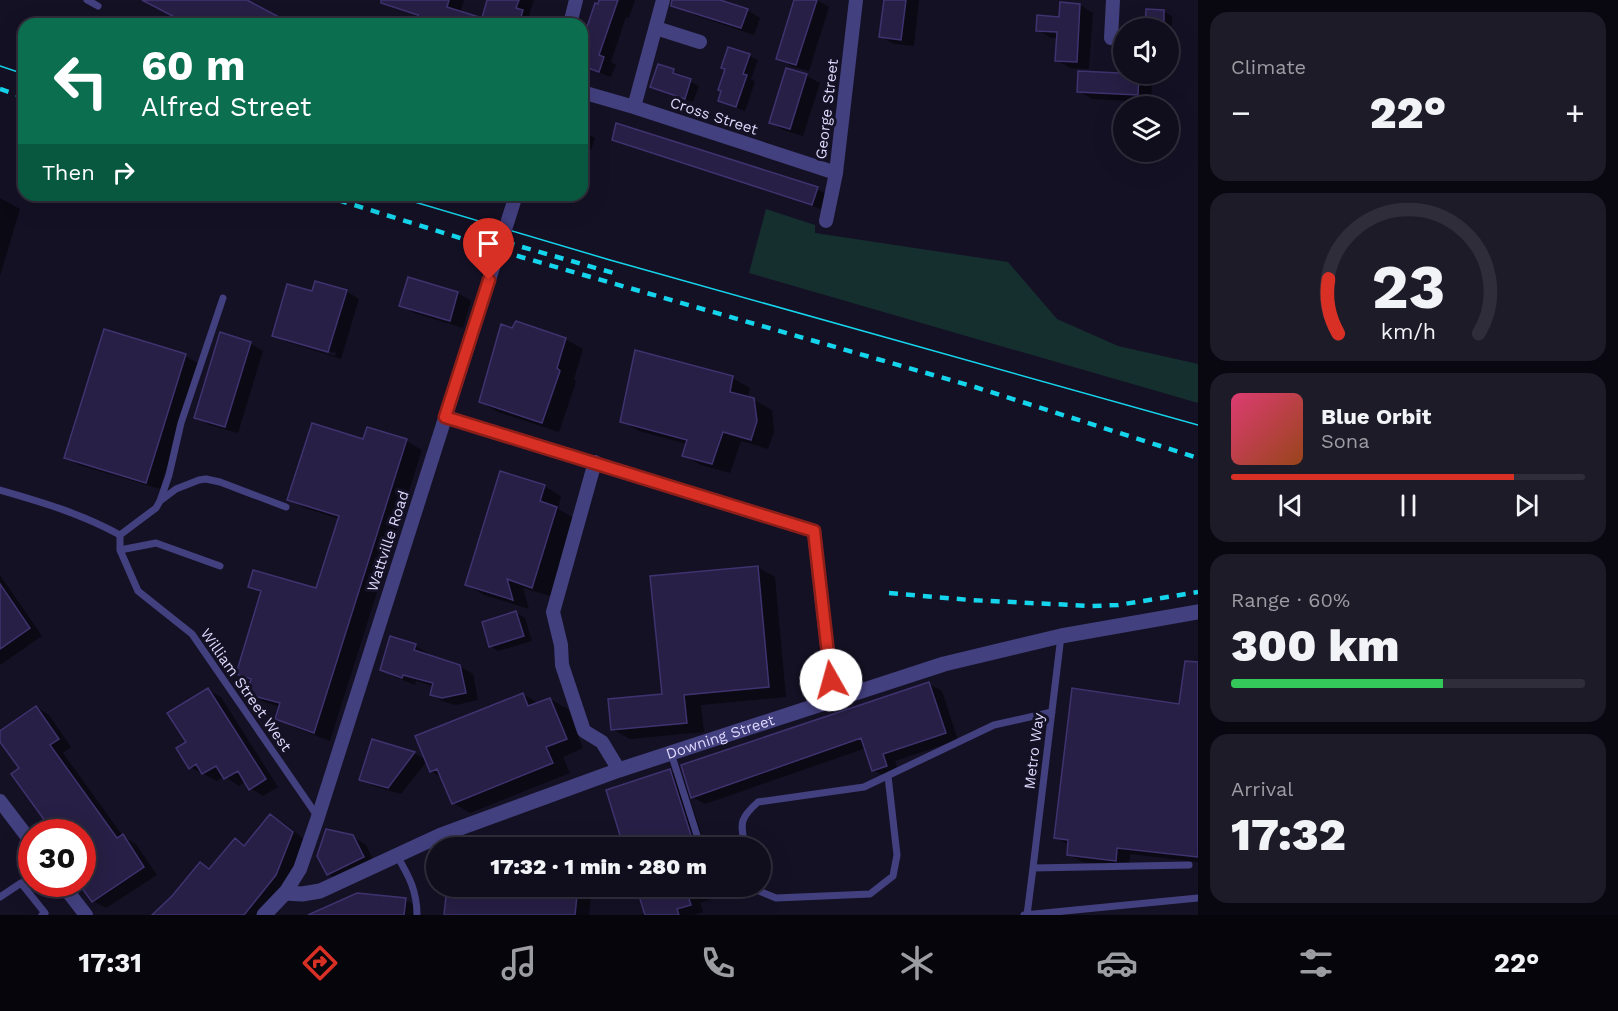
<!DOCTYPE html>
<meta charset="utf-8">
<style>
:root{--surface:#100d1c;--page:#1e1b29;--text:#f1f3f6;--muted:#9c9ca3;--line:#302d3b;--accent:#d93025}
body{margin:0;font-family:"Work Sans",sans-serif;background:var(--page);color:var(--text);height:100vh;display:flex;flex-direction:column;font-size:22px;white-space:nowrap}
*{box-sizing:border-box;margin:0}
p{font-size:20px;color:var(--muted)}
.icon{flex:none;width:33px;height:33px;fill:none;stroke:currentColor;stroke-width:2;stroke-linecap:round;stroke-linejoin:round}
.map{position:relative;flex:1;overflow:hidden}
.panel{display:flex;flex-direction:column;gap:12px;padding:12px;background:#09070f;width:420px}
.panel>*{flex:none}
.guide{position:absolute;left:18px;top:18px;width:570px;height:183px;border-radius:18px;box-shadow:0 6px 24px #0002,0 0 0 2px var(--line);background:#0b6e4f;color:#fff;overflow:hidden}
.controls{position:absolute;left:1113px;top:18px;display:grid;gap:12px}
.controls a{display:grid;place-items:center;width:66px;height:66px;border-radius:50%;background:var(--surface);box-shadow:0 6px 24px #0002,0 0 0 2px var(--line);font-size:30px}
.speed{position:absolute;left:18px;top:819px;display:flex;gap:12px;font-size:30px;font-weight:700;text-align:center}
.speed>*{display:grid;place-content:center;width:78px;height:78px;border-radius:50%;background:var(--surface);box-shadow:0 6px 24px #0002,0 0 0 2px var(--line);line-height:1}
.speed .limit{border:9px solid #d22;background:#fff;color:#111}
.pin{position:absolute;display:grid;place-items:center;width:51px;height:51px;color:#fff;margin:-62px -26px;border-radius:50% 50% 50% 0;rotate:-45deg;box-shadow:0 0 6px #0007}
.pin .icon{rotate:45deg}
.me{position:absolute;width:66px;margin:-33px;rotate:353deg;stroke-linejoin:round;filter:drop-shadow(0 0 4px #0008)}
.turn{display:flex;align-items:center;gap:21px;height:126px;padding:0 24px;font-size:27px}
.turn .icon{width:78px;height:78px;stroke-width:2.5}
.turn b{display:block;font-size:42px;line-height:51px}
.then{display:flex;align-items:center;height:57px;padding:0 24px;background:#0003;gap:12px;font-size:22px}
.big{font-size:45px;font-weight:800;line-height:1.1}
.panel .widget{flex:1;display:flex;flex-direction:column;justify-content:center;gap:9px;min-width:0;padding:0 21px;border-radius:18px;background:var(--page)}
.panel .dial{align-items:center;gap:0}
.dial svg{height:156px;overflow:visible;fill:none;stroke:var(--line);stroke-width:7;stroke-linecap:round;text-anchor:middle}
.dial text{fill:var(--text);stroke:none}
.song{display:flex;align-items:center;gap:18px}
.cover{width:72px;height:72px;border-radius:9px;background:linear-gradient(135deg,hsl(340 70% 55%),hsl(20 70% 35%))}
.played{height:6px;border-radius:3px;background:linear-gradient(90deg,var(--accent) 80%,var(--line) 80%)}
.keys{display:flex;justify-content:space-around;direction:ltr}
.heat{display:flex;justify-content:space-between;align-items:center;font-size:33px;direction:ltr}
.charge{height:9px;border-radius:4px;background:linear-gradient(90deg,#34c759 60%,var(--line) 0)}
.trip{position:absolute;left:426px;top:837px;width:345px;height:60px;border-radius:30px;background:var(--surface);box-shadow:0 6px 24px #0002,0 0 0 2px var(--line);font-weight:800;line-height:60px;text-align:center}
.tab-bar{display:flex;height:96px;justify-content:space-around;align-items:center;background:#06050b;color:var(--muted)}
.tab-bar .icon{width:42px;height:42px}
.tab-bar .selected{color:var(--accent)}
.tab-bar b{font-size:27px;color:var(--text)}
main{display:flex;flex:1;min-height:0}
.map>svg:first-child{display:block}
</style>
<main>
<div class="map">
<svg width="1198" height="915" viewBox="0 0 1198 915">
<rect width="100%" height="100%" fill="#151125"/>
<path fill="#152f2e" d="M766 209 815 225V233L1008 262 1057 319 1118 346 1198 364V403L749 273Z"/>
<path fill="#0007" fill-rule="evenodd" d="M381 0H464L460 13 483 20 489 0H534L529 15 536 19 534 24H416L419 17 405 9 406 8Z
M601 0H635L629 18 626 17 611 62 616 65 611 77 582 66V47Z
M683 0H715L747 10 760 18 754 35 694 15 681 8Z
M796 0H817L829 7 809 71 791 66 778 58Z
M885 0H919L914 46 894 44 881 37Z
M1061 4 1080 5 1093 13 1089 69 1070 68 1057 60 1059 38H1051L1038 30 1060 18Z
M1147 11 1164 12 1172 16 1171 69H1168V28H1147Z
M749 56 758 60 751 79 755 82 745 111 728 105 720 100Z
M787 70 807 76 820 83 803 136 783 130 770 122Z
M673 71 682 75 681 77 699 86 693 102 660 91 652 86Z
M1080 72 1139 75 1152 83 1151 102 1092 99 1079 91Z
M617 125 817 189 826 194 821 209 622 144 613 139Z
M582 132 595 138 591 150 582 148Z
M0 198 20 209 0 276Z
M409 279 458 293 471 301 463 328 414 313 401 305Z
M346 291 359 299 341 359 287 342 274 335 313 293ZM286 338 336 353 335 356 286 341Z
M513 330 565 339 583 349 574 379 576 382 559 432 498 412 481 402Z
M250 343 263 351 238 433 209 425 196 417Z
M185 356 198 363 160 489 79 465 66 457Z
M732 378 750 388 748 398 754 400 772 410 774 432 768 449 741 441 730 473 701 465 683 455 687 444 639 431 621 421Z
M364 441H406L422 450 330 741 293 727 277 718 281 707 264 702 249 693 252 682 238 674 261 593 250 586 317 590 340 519 305 508 289 499Z
M544 486 561 496 558 509 574 518 550 596 523 588 529 609 484 595 467 585Z
M757 567 775 577 786 697 701 705 704 732 630 739 612 729 663 695Z
M0 575 42 636 0 665Z
M516 613 525 618 532 641 498 651 490 646Z
M391 638 415 646 428 653 427 656 459 666 473 674 478 700 456 705 444 702 431 694 433 686 416 681 415 685 395 677 382 670Z
M1186 662 1198 664V862L1130 854 1129 867 1082 862 1069 854V845L1055 837 1181 706Z
M929 684 942 691 958 740 895 761 899 773 886 777 873 770 866 748 705 804 692 797Z
M208 690 221 697 278 787 263 796 250 788 246 781 239 786 224 776 217 781 190 767 188 742Z
M523 694 539 704 550 699 568 709 583 748 563 757 570 773 470 813 453 803 442 778 431 771 427 761 401 794 374 786 361 779 414 753 426 760Z
M36 707 49 715 71 747 63 753 123 836 136 844 157 875 106 908 93 901 81 884 82 832H55L13 774 21 768 0 740V733Z
M670 771 683 778 706 848H626Z
M271 816 284 823 305 840 289 882 263 915H154L173 897 200 864 211 870 235 840 246 846Z
M353 837 366 845 376 865 341 881 328 874Z
M448 886H592L589 915H445Z
M638 886H718L721 896 700 903 703 912 694 915H641L646 913Z
M406 900 419 907 418 915H312Z"/>
<path fill="#271f45" stroke="#3f336f" stroke-width="1.5" d="M142 0H247L292 24H188Z
M381 0H449L447 7 482 18 487 0H519L516 8 523 10 519 24H415L418 15 381 3Z
M599 0H618L599 55 604 57 599 72 582 66V42L595 3 598 4Z
M672 0H720L748 9 741 28 671 6Z
M794 0H817L796 65 776 59Z
M884 0H906L901 40 879 37Z
M1060 2 1080 4 1077 62 1055 61 1057 32 1036 31 1037 15 1059 17Z
M1146 9 1164 10V28H1145Z
M728 47 750 54 743 74 747 75 736 107 718 101 721 91 718 90 725 69 721 68Z
M658 64 674 69 673 73 691 79 685 99 650 87Z
M786 68 807 74 790 129 769 123Z
M1078 71 1139 74 1138 95 1077 92Z
M616 123 818 187 812 205 612 140Z
M408 277 458 292 450 321 399 306Z
M315 281 347 290 328 352 272 336 287 284 312 291Z
M516 321 566 338 557 368 560 371 542 423 479 402 501 324 512 328Z
M104 329 186 354 146 483 64 458Z
M220 332 251 342 225 427 194 418Z
M635 350 733 376 730 392 754 398 757 421 751 440 723 432 712 464 682 456 687 440 620 422Z
M312 423 363 439 367 427 407 439 314 733 275 719 280 703 247 694 251 679 236 674 261 591 248 587 253 570 316 588 339 516 287 500Z
M500 471 545 485 540 501 557 507 532 588 507 579 513 600 465 585Z
M758 566 769 687 684 695 687 723 611 730 608 699 662 694 650 576Z
M0 584 30 628 0 649Z
M516 611 524 636 489 647 482 622Z
M390 636 416 644 414 650 460 665 466 693 442 698 430 695 433 683 403 675 402 678 380 670Z
M1185 661 1198 662V857L1117 848 1116 861 1067 855 1068 840 1054 838 1072 688 1179 704Z
M929 682 946 733 883 754 887 766 872 771 861 738 691 798 681 765Z
M208 688 266 779 249 790 238 771 224 779 216 766 202 774 196 764 189 769 176 748 186 742 167 713Z
M523 693 528 706 550 698 567 739 546 747 553 763 452 804 437 769 430 772 415 736Z
M36 706 59 739 50 745 117 838 123 834 144 867 92 902 82 888V832H53L11 774 19 768 0 742V731Z
M372 739 415 752 388 788 359 780Z
M670 769 695 848H624L606 790Z
M270 814 293 832 276 875 244 915H152L172 896 200 862 209 869 235 838 244 846Z
M326 829 353 835 364 857 327 875 317 856Z
M447 886H578L575 915H444Z
M636 886H685L691 905 677 909 679 915H645Z
M357 893 406 898 404 915H308Z"/>
<g fill="none" stroke-linecap="round" stroke-linejoin="round">
<path stroke="#434080" stroke-width="7" d="M87 0 98 6
M0 490C42 502 82 514 120 535V550L138 591 192 634 318 817
M160 501 176 489 199 480 206 479 220 482 286 507
M120 535 156 508 160 501 169 475 181 423 223 298
M120 550 156 543 220 566
M671 753 701 848
M745 848C741 823 738 820 758 802L864 787 994 725 1052 712
M397 856C409 876 417 891 417 915
M1033 868 1061 636
M714 886 716 894
M756 886 759 891 776 898 870 894 893 876 897 855 888 776
M0 897 21 883 45 913 42 915
M1024 915 1198 898
M1027 915 1033 868 1189 865"/>
<path stroke="#434080" stroke-width="14" d="M570 24 576 0
M656 28 700 42
M1111 38 1113 0
M582 92 634 107 836 173
M634 107 663 0
M826 221 836 173 856 0
M445 417 814 531 833 701
M595 462 553 612 561 645 562 665 584 731 602 742 619 770
M0 801 32 843
M62 884 86 915
M285 893 300 869 318 817 496 258"/>
<path stroke="#434080" stroke-width="15" id="s1" d="M264 915 285 893 302 894 320 891 441 835 619 770 944 664 1061 636 1198 612"/>
<path stroke="#14d5ec" stroke-width="1.5" d="M0 66 24 74
M391 195 610 260 1198 425"/>
<path stroke="#14d5ec" stroke-width="4.5" stroke-dasharray="9 8" stroke-linecap="butt" d="M0 89 24 97
M322 195 521 257 975 387 1198 458
M473 233 617 274
M889 593 970 600 1092 606 1118 605 1198 592"/>
<path stroke="#434080" stroke-width="14" d="M496 258 516 195"/>
</g>
<g fill="none" stroke-linecap="round" stroke-linejoin="round">
<g stroke="#8d1f18" stroke-width="15">
<path id="route" d="M489 280 445 417 814 531 831 680"/>
</g>
<use href="#route" stroke="#d93025" stroke-width="10"/>
</g>
<g text-anchor="middle" dominant-baseline="central" stroke-width="6" stroke-linejoin="round" paint-order="stroke">
<g font-size="15" fill="#ddd8fc" stroke="#151125">
<text transform="translate(827 109) rotate(-83)">George Street</text>
<text transform="translate(714 116) rotate(18)">Cross Street</text>
<text transform="translate(388 541) rotate(-72)">Wattville Road</text>
<text transform="translate(246 690) rotate(55)">William Street West</text>
<text stroke="none"><textPath href="#s1" startOffset="495">Downing Street</textPath></text>
<text transform="translate(1034 751) rotate(-83)">Metro Way</text>
</g>
</g>
</svg>
<div class="controls">
<a><svg class="icon" aria-label="sound" viewBox="0 0 24 24"><path d="M4 9h4l5-4v14l-5-4H4zM17 9q2 3 0 6"/></svg></a>
<a><svg class="icon" aria-label="layers" viewBox="0 0 24 24"><path d="M12 4l9 5-9 5-9-5zM3 14l9 5 9-5"/></svg></a>
</div>
<div class="speed"><div class="limit">30</div></div>
<div class="pin" style="left:489px;top:280px;background:#d93025"><svg class="icon" aria-label="arrive" viewBox="0 0 24 24"><path d="M6 21V4h12l-3 4 3 4H6"/></svg></div>
<svg class="me" style="left:831px;top:680px" viewBox="-20 -20 40 40"><circle r="19" fill="#fff"/><path d="M0-13L10 11 0 6-10 11z" fill="#d93025"/></svg>
<div class="trip">17:32 · 1 min · 280 m</div>
<div class="guide">
<div class="turn"><svg class="icon" aria-label="left" viewBox="0 0 24 24"><path d="M17 20v-9H6M10 6l-5 5 5 5"/></svg><div><b>60 m</b>Alfred Street</div></div>
<div class="then">Then<svg class="icon" aria-label="right" viewBox="0 0 24 24"><path d="M7 20v-9h11M14 6l5 5-5 5"/></svg></div>
</div>
</div>
<section class="panel">
<div class="widget"><p>Climate</p>
<div class="heat"><a>−</a><b class="big">22°</b><a>+</a></div>
</div>
<div class="widget dial"><svg viewBox="0 0 100 80">
<path d="M14 69A42 42 0 1 1 86 69"/>
<path d="M14 69A42 42 0 0 1 9 41" stroke="#d93025"/>
<text x="50" y="56" font-size="32" font-weight="700">23</text>
<text x="50" y="72" font-size="11">km/h</text>
</svg></div>
<div class="widget">
<div class="song"><i class="cover"></i><div><b>Blue Orbit</b><p>Sona</p></div></div>
<div class="played"></div>
<div class="keys"><svg class="icon" aria-label="previous" viewBox="0 0 24 24"><path d="M18 5L8 12l10 7zM5 5v14"/></svg><svg class="icon" aria-label="pause" viewBox="0 0 24 24"><path d="M8 5v14M16 5v14"/></svg><svg class="icon" aria-label="next" viewBox="0 0 24 24"><path d="M6 5l10 7-10 7zM19 5v14"/></svg></div>
</div>
<div class="widget"><p>Range · 60%</p><b class="big">300 km</b><div class="charge"></div></div>
<div class="widget"><p>Arrival</p><b class="big">17:32</b></div>
</section>
</main>
<nav class="tab-bar">
<b>17:31</b>
<svg class="icon selected" aria-label="directions" viewBox="0 0 24 24"><path d="M12 3l9 9-9 9-9-9zM9 14v-3h6M13 9l2 2-2 2"/></svg>
<svg class="icon" aria-label="music" viewBox="0 0 24 24"><path d="M9 18V5l10-2v13"/><circle cx="6" cy="18" r="3"/><circle cx="16" cy="16" r="3"/></svg>
<svg class="icon" aria-label="phone" viewBox="0 0 24 24"><path d="M5 4h4l2 5-3 2q2 4 5 5l2-3 5 2v4C11 20 4 13 5 4z"/></svg>
<svg class="icon" aria-label="climate" viewBox="0 0 24 24"><path d="M12 3v18M4 7l16 10M4 17L20 7"/></svg>
<svg class="icon" aria-label="car" viewBox="0 0 24 24"><path d="M5 17H2v-5l4-1 3-4h7l3 4 3 1v5h-3M9 17h6M6 11h13"/><circle cx="7" cy="17" r="2"/><circle cx="17" cy="17" r="2"/></svg>
<svg class="icon" aria-label="filters" viewBox="0 0 24 24"><path d="M4 7h16M4 17h16"/><circle cx="9" cy="7" r="2"/><circle cx="15" cy="17" r="2"/></svg>
<b>22°</b>
</nav>
